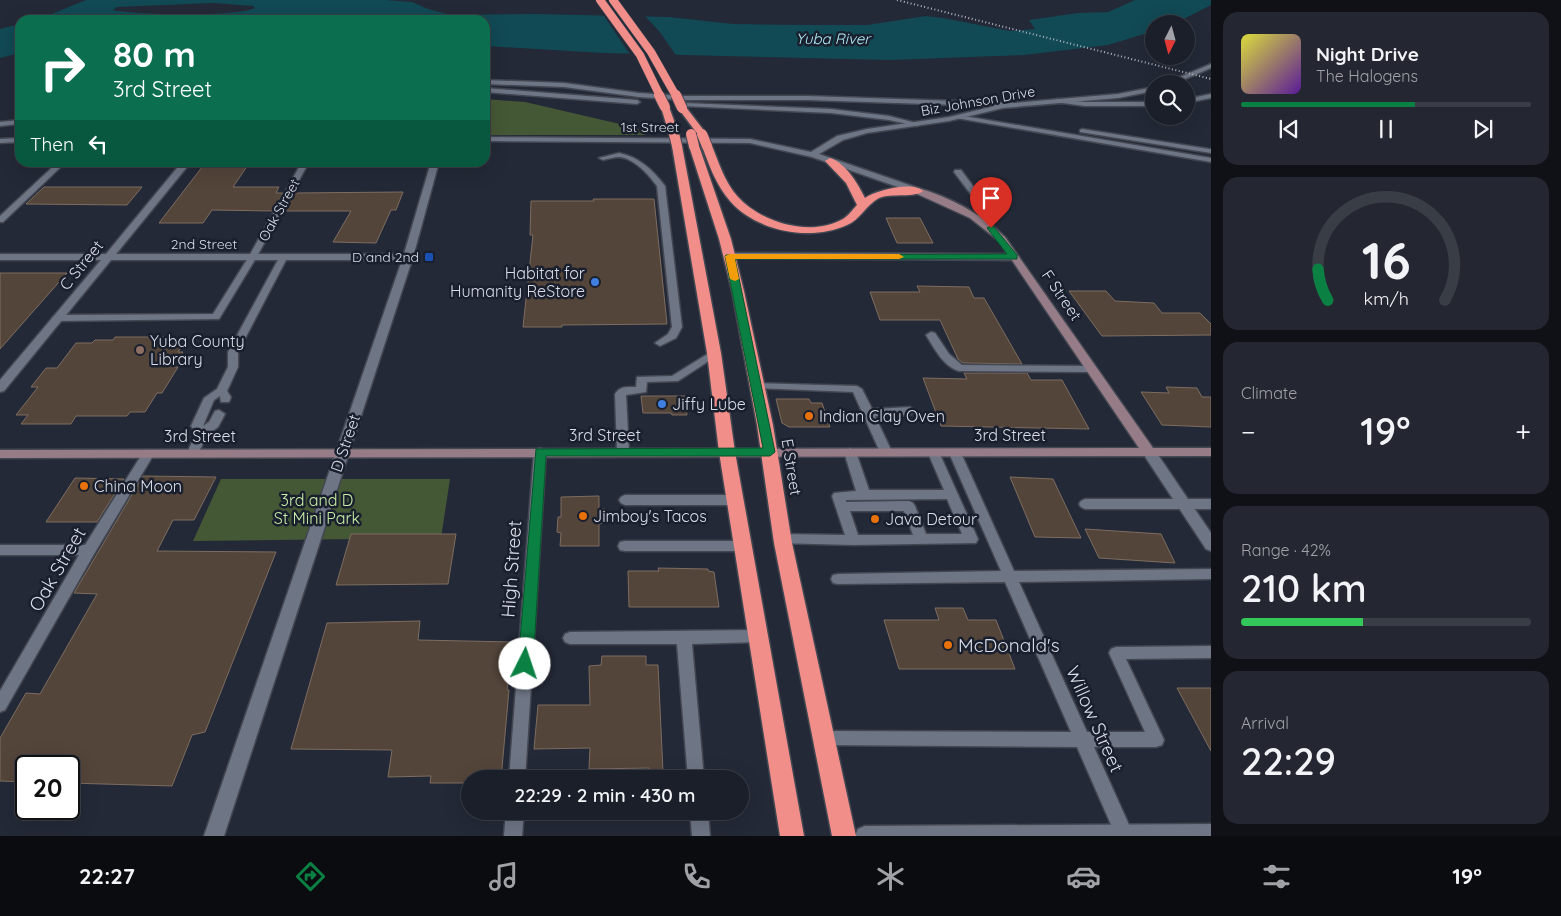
<!DOCTYPE html>
<meta charset="utf-8">
<style>
:root{--surface:#1b1f29;--page:#242731;--text:#f1f3f6;--muted:#a0a2a8;--line:#393d46;--accent:#0b8043}
body{margin:0;font-family:Quicksand,sans-serif;background:var(--page);color:var(--text);height:100vh;display:flex;flex-direction:column;font-size:19px;white-space:nowrap}
*{box-sizing:border-box;margin:0}
p{font-size:16px;color:var(--muted)}
.icon{flex:none;width:28px;height:28px;fill:none;stroke:currentColor;stroke-width:2;stroke-linecap:round;stroke-linejoin:round}
.map{position:relative;flex:1;overflow:hidden}
.side{display:flex;flex-direction:column;gap:12px;padding:12px;background:#0f1117;width:350px}
.side>*{flex:none}
.banner{position:absolute;left:15px;top:15px;width:475px;height:152px;border-radius:15px;box-shadow:0 5px 20px #0002,0 0 0 1px var(--line);background:#0b6e4f;color:#fff;overflow:hidden}
.needle{width:32px;rotate:186deg}
.controls{position:absolute;left:1145px;top:15px;display:grid;gap:10px}
.controls a{display:grid;place-items:center;width:50px;height:50px;border-radius:50%;background:var(--surface);box-shadow:0 5px 20px #0002,0 0 0 1px var(--line);font-size:25px}
.speed{position:absolute;left:15px;top:755px;display:flex;gap:10px;font-size:25px;font-weight:700;text-align:center}
.speed>*{display:grid;place-content:center;width:65px;height:65px;border-radius:50%;background:var(--surface);box-shadow:0 5px 20px #0002,0 0 0 1px var(--line);line-height:1}
.speed .limit{border:2px solid #111;border-radius:8px;background:#fff;color:#111}
.pin{position:absolute;display:grid;place-items:center;width:42px;height:42px;color:#fff;margin:-51px -21px;border-radius:50% 50% 50% 0;rotate:-45deg;box-shadow:0 0 5px #0007}
.pin .icon{rotate:45deg}
.me{position:absolute;width:55px;margin:-28px;rotate:4deg;stroke-linejoin:round;filter:drop-shadow(0 0 4px #0008)}
.turn{display:flex;align-items:center;gap:18px;height:105px;padding:0 15px;font-size:22px}
.turn .icon{width:65px;height:65px;stroke-width:2.5}
.turn b{display:block;font-size:35px;line-height:42px}
.then{display:flex;align-items:center;height:48px;padding:0 15px;background:#0003;gap:10px;font-size:19px}
.big{font-size:38px;font-weight:600;line-height:1.1}
.side .widget{flex:1;display:flex;flex-direction:column;justify-content:center;gap:8px;min-width:0;padding:0 18px;border-radius:15px;background:var(--page)}
.side .dial{align-items:center;gap:0}
.dial svg{height:130px;overflow:visible;fill:none;stroke:var(--line);stroke-width:7;stroke-linecap:round;text-anchor:middle}
.dial text{fill:var(--text);stroke:none}
.song{display:flex;align-items:center;gap:15px}
.cover{width:60px;height:60px;border-radius:8px;background:linear-gradient(135deg,hsl(60 70% 55%),hsl(270 70% 35%))}
.played{height:5px;border-radius:2px;background:linear-gradient(90deg,var(--accent) 60%,var(--line) 60%)}
.keys{display:flex;justify-content:space-around;direction:ltr}
.heat{display:flex;justify-content:space-between;align-items:center;font-size:28px;direction:ltr}
.charge{height:8px;border-radius:4px;background:linear-gradient(90deg,#34c759 42%,var(--line) 0)}
.trip{position:absolute;left:461px;top:770px;width:288px;height:50px;border-radius:25px;background:var(--surface);box-shadow:0 5px 20px #0002,0 0 0 1px var(--line);font-weight:600;line-height:50px;text-align:center}
.tab-bar{display:flex;height:80px;justify-content:space-around;align-items:center;background:#0b0c10;color:var(--muted)}
.tab-bar .icon{width:35px;height:35px}
.tab-bar .current{color:var(--accent)}
.tab-bar b{font-size:22px;color:var(--text)}
main{display:flex;flex:1;min-height:0}
.map>svg:first-child{display:block}
</style>
<main>
<div class="map">
<svg width="1211" height="836" viewBox="0 0 1211 836">
<rect width="100%" height="100%" fill="#242937"/>
<path fill="#455835" d="M485 99 525 102 637 128 646 135H485Z
M221 479H450L441 538 193 541Z"/>
<path fill="#114954" fill-rule="evenodd" d="M86 0H386L412 2 428 9 451 15 536 14 669 17 733 24 804 25H867L926 16 943 18 1010 31 1035 29 1029 20 1078 13 1108 12 1135 0H1211V5L1174 24H1154V31L1108 45 1024 55 890 60 603 53 485 46V20H37ZM213 3 253 6 255 8C236 17 135 15 113 10L117 7Z
M20 24V53L0 58V29Z"/>
<path fill="#242937" d="M602 13 643 14 659 31 678 58 631 56Z"/>
<path fill="#54453a" stroke="#7d6d61" d="M206 162H250L233 187H279L276 193H283L273 211 212 210 203 223H159Z
M44 187H142L127 205 26 204Z
M403 192 396 210H391L376 243 333 242 351 211H284L294 193Z
M593 199H654L667 324 562 325V327H523L533 235H530L531 201H594Z
M886 218H920L933 243H897Z
M0 273H67L0 349Z
M917 286 969 287 974 298H984L1022 364 963 363 958 359 940 320H880L870 292H920Z
M1069 291H1106L1115 301 1154 303 1162 313H1200L1211 324V335L1102 336Z
M115 337H173L169 344H183L178 352H183L173 367H178L162 393H157L145 412H130L127 416H76L71 424H21L28 415H16L38 387H31L46 368H57L76 343H92L95 340H113Z
M964 373H1027L1031 380H1062L1089 429 941 426 923 378 967 379Z
M1166 387 1197 388 1202 397H1211V427L1162 425 1141 392 1169 393Z
M641 396H685L687 415H672L671 413H643Z
M776 399H809L811 403H822L830 427H789L782 423Z
M143 476 216 477 194 520H173L157 551 276 552 205 732 192 735 172 786 69 783V766H26V782L0 781V738L26 693 40 694 97 594 74 593Z
M1010 477 1053 479 1081 538 1035 537Z
M75 478 124 479 97 522H46Z
M599 496V509H605L604 523 599 524V546H560L561 533 557 532 558 517H561V497Z
M1085 529 1161 534 1175 563 1099 558Z
M351 534H456L448 584 336 585Z
M658 568 708 569V571L714 572 719 607H629L628 571H659Z
M935 608H963L968 620H996L1015 669H899L884 620H939Z
M420 621 418 640 513 642 507 690H509L501 779H470V783H430L431 776 388 777 392 750 291 749 327 623Z
M602 656H646V665H658L663 772 649 771V768L589 769 590 748 534 749 538 705H590L589 666 601 665Z
M1177 688H1211V751Z"/>
<g fill="none" stroke-linecap="round" stroke-linejoin="round">
<g stroke="#424752" stroke-width="3">
<path id="lane" d="M485 80 564 83 639 93 682 96H808L1016 103 1019 105 1016 107 808 100H682L639 97 564 87 485 84Z
M485 88 637 100 640 102 637 104 485 92Z
M1211 94V98L1186 103V99Z
M1057 99 1085 102H1154V106H1085L1055 102V100Z
M685 103 831 109 889 116 920 124 917 126 889 120 831 113 683 106V104Z
M958 115 1211 158V162L956 118V116Z
M20 120V124L0 126V122Z
M1082 129 1209 149H1211V153L1080 132V130Z
M619 153C639 157 653 170 665 186L682 327 676 338 660 346 655 343 668 334 672 327 657 186C649 175 634 158 619 157 614 157 608 159 603 160L599 158Z
M58 162H66L3 222H0V216Z
M302 162H309L256 258 219 319 57 321 52 318 57 315 213 314 248 258Z
M955 170H961L987 205 984 222H981L977 220 979 205 954 172Z
M283 255 287 258 238 352V367L227 391 231 397 229 402H221L220 396 214 400 203 426 209 422 215 411 219 410 225 414 218 427 207 435 197 456H189L187 453 196 433 191 426 204 398 217 389 228 367V352L279 258Z
M931 332 935 333 949 354 962 365 1091 366 1096 369 1091 372 959 371C944 367 934 348 926 335Z
M714 350 718 351 719 353 718 355 678 381 647 382 646 392 626 395 629 452 623 456 619 455 617 452 615 394C620 386 627 387 636 387L637 377 672 376Z
M757 383 857 386 862 389 872 409 910 407 916 411 910 415 875 416 892 452 886 456 880 452 853 392 753 388 752 386Z
M540 448 546 452 525 779H509L534 452Z
M850 448 856 452 869 490H944L928 453 934 449 938 450 978 539 976 543 853 545 777 543 775 539 777 535 782 534 845 535 832 496 834 493 856 491 844 452ZM947 499 962 534H926L915 506 913 503 909 501 846 502V500ZM850 511H904L913 535H858Z
M955 449 961 453 1014 571 1211 569V579L1019 582 1087 732H1145L1109 653 1111 649 1116 647 1211 646V658L1126 659 1164 740 1162 745 1156 747H1094L1134 836H1116L1077 747 823 745 817 743 815 738 817 733 823 731 1071 732 1005 582 838 584 833 583 831 579 833 575 838 574 1001 571 949 453Z
M148 450 154 454 94 554 5 710 0 712V691L79 555H0V545H85L144 451Z
M625 495H736L740 497 742 500 740 503 736 505H625L621 503 619 500 621 497Z
M1085 499H1211V509H1085L1081 507 1079 504 1081 501Z
M625 541H743L748 542 750 546 748 550 743 551H625L620 550 618 546 620 542Z
M758 630 763 632 765 636 763 640 758 642 692 644 704 779H688L677 644H570L565 642 563 638 565 634 570 632Z
M506 811H524L522 836H504Z
M690 811H708L710 836H692Z"/>
</g>
<g stroke="#424752" stroke-width="3">
<path id="street" d="M1211 64V68L1173 84H1163Z
M1154 87V91L1118 98 1003 108 949 121 867 133 843 140 819 154 921 189 922 191 918 194 812 157 750 143 485 141V137L750 139 811 152 837 136 867 129 949 117 1003 104 1118 94Z
M20 138V142L0 143V139Z
M182 162H191L116 254H404L431 162H439L413 257 224 836H204L402 260H111L4 391 0 392V380L101 260H0V254H106Z
M730 253 1014 254 1019 257 1014 260 727 258 725 256Z
M1149 448 1154 449 1211 533V551L1206 549 1142 452 1144 449Z
M1211 824V836H855L858 829 865 826Z"/>
</g>
<g stroke="#424752" stroke-width="3">
<path id="secondary" d="M918 188C950 197 981 214 1005 237L1153 448H1211V456L0 458V450L1139 448 999 241 970 218 915 193 914 191Z"/>
</g>
<g stroke="#424752" stroke-width="3">
<path id="highway" d="M665 104 669 107 679 134 677 136H671L669 134 661 107Z
M682 105 685 106 705 132V136H699L678 108Z
M677 143 682 146 721 353 735 452 804 836H780L719 452 707 353 672 146Z
M694 143 699 146 731 239 744 291 773 425 792 543 856 836H832L774 543 757 425 732 291 719 239 689 146Z
M707 143 712 146C719 163 725 183 738 197 761 222 808 237 841 220 848 217 852 210 857 205L846 183 825 161 830 158C846 163 858 184 865 198 877 190 912 181 923 191 916 198 891 193 879 198 866 205 860 220 847 225 810 242 756 231 730 201 716 185 709 165 702 146Z"/>
</g>
<use href="#lane" fill="#6e7585" fill-rule="evenodd"/>
<use href="#street" fill="#6e7585" fill-rule="evenodd"/>
<use href="#secondary" fill="#967c86" fill-rule="evenodd"/>
<use href="#highway" fill="#f28e89" fill-rule="evenodd"/>
<path stroke="#b2b5c0" stroke-width="2" stroke-dasharray="1 2.5" stroke-linecap="butt" d="M897 0 1211 79"/>
<g stroke="#424752" stroke-width="9" stroke-linecap="butt">
<path id="highway-bridge-far1" d="M600 0 640 55 660 96
M613 0 651 52 676 96"/>
</g>
<g stroke="#424752" stroke-width="12" stroke-linecap="butt">
<path id="highway-bridge" d="M659 95 665 107
M676 95 682 108
M674 134 677 146
M691 134 694 146
M702 134 707 146"/>
</g>
<use href="#highway-bridge-far1" stroke="#f28e89" stroke-width="8"/>
<use href="#highway-bridge" stroke="#f28e89" stroke-width="10"/>
</g>
<path fill="#0b8043" stroke="#07532c" d="M991 226 994 227 1017 255V259H735L775 452 770 456H546L533 664 531 668 525 670 520 668 518 664 536 449 763 448 725 256 726 255 1007 254 987 228Z"/>
<path fill="#f59e0b" d="M730 254H899L904 257 899 259H735L739 279 735 281 730 279 725 256Z"/>
<rect fill="#1a4fb4" stroke="#1a1f2d" stroke-width="2" x="424" y="252" width="10" height="10" rx="2.5"/>
<g fill="#3f7fe0" stroke="#1a1f2d" stroke-width="2">
<circle cx="595" cy="282" r="5"/>
<circle cx="662" cy="404" r="5"/>
</g>
<circle fill="#8d6e63" stroke="#1a1f2d" stroke-width="2" cx="140" cy="350" r="5"/>
<g fill="#e8710a" stroke="#1a1f2d" stroke-width="2">
<circle cx="809" cy="416" r="5"/>
<circle cx="84" cy="486" r="5"/>
<circle cx="583" cy="516" r="5"/>
<circle cx="875" cy="519" r="5"/>
<circle cx="948" cy="645" r="5"/>
</g>
<g text-anchor="middle" dominant-baseline="central" stroke-width="5" stroke-linejoin="round" paint-order="stroke">
<g font-size="14" fill="#dadde7" stroke="#1a1f2d">
<text transform="translate(978 101) rotate(-10)">Biz Johnson Drive</text>
<text x="650" y="127">1st Street</text>
<text transform="translate(279 210) rotate(-61)">Oak Street</text>
<text x="204" y="244">2nd Street</text>
</g>
<g font-size="14" fill="#dadde7" stroke="#1a1f2d" text-anchor="end">
<text x="419" y="257">D and 2nd</text>
</g>
<g font-size="15" font-style="italic" fill="#afeaf7" stroke="#1a1f2d">
<text x="833" y="38">Yuba River</text>
</g>
<g font-size="16" fill="#dadde7" stroke="#1a1f2d">
<text transform="translate(81 265) rotate(-51)">C Street</text>
<text transform="translate(1062 295) rotate(56)">F Street</text>
<text x="605" y="435">3rd Street</text>
<text x="1010" y="435">3rd Street</text>
<text x="200" y="436">3rd Street</text>
<text transform="translate(345 443) rotate(-71)">D Street</text>
<text transform="translate(792 467) rotate(81)">E Street</text>
</g>
<g font-size="16" fill="#dadde7" stroke="#1a1f2d" text-anchor="start">
<text x="585" y="273" text-anchor="end">Habitat for<tspan x="585" dy="18">Humanity ReStore</tspan></text>
<text x="150" y="341">Yuba County<tspan x="150" dy="18">Library</tspan></text>
<text x="672" y="404">Jiffy Lube</text>
<text x="819" y="416">Indian Clay Oven</text>
<text x="94" y="486">China Moon</text>
<text x="593" y="516">Jimboy's Tacos</text>
<text x="885" y="519">Java Detour</text>
</g>
<g font-size="16" fill="#c8efa7" stroke="#1a1f2d">
<text x="317" y="500">3rd and D<tspan x="317" dy="18">St Mini Park</tspan></text>
</g>
<g font-size="19" fill="#dadde7" stroke="#1a1f2d">
<text transform="translate(57 569) rotate(-60)">Oak Street</text>
<text transform="translate(511 569) rotate(-86)">High Street</text>
<text transform="translate(1095 719) rotate(66)">Willow Street</text>
</g>
<g font-size="19" fill="#dadde7" stroke="#1a1f2d" text-anchor="start">
<text x="958" y="645">McDonald's</text>
</g>
</g>
</svg>
<div class="controls">
<a><svg class="needle" viewBox="-14 -14 28 28"><path d="M0-13l5 13h-10z" fill="#e53935"/><path d="M0 13l5-13h-10z" fill="#a0a2a8"/></svg></a>
<a><svg class="icon" aria-label="search" viewBox="0 0 24 24"><circle cx="10" cy="10" r="6"/><path d="M15 15l6 6"/></svg></a>
</div>
<div class="speed"><div class="limit">20</div></div>
<div class="pin" style="left:991px;top:228px;background:#d93025"><svg class="icon" aria-label="arrive" viewBox="0 0 24 24"><path d="M6 21V4h12l-3 4 3 4H6"/></svg></div>
<svg class="me" style="left:525px;top:664px" viewBox="-20 -20 40 40"><circle r="19" fill="#fff"/><path d="M0-13L10 11 0 6-10 11z" fill="#0b8043"/></svg>
<div class="trip">22:29 · 2 min · 430 m</div>
<div class="banner">
<div class="turn"><svg class="icon" aria-label="right" viewBox="0 0 24 24"><path d="M7 20v-9h11M14 6l5 5-5 5"/></svg><div><b>80 m</b>3rd Street</div></div>
<div class="then">Then<svg class="icon" aria-label="left" viewBox="0 0 24 24"><path d="M17 20v-9H6M10 6l-5 5 5 5"/></svg></div>
</div>
</div>
<section class="side">
<div class="widget">
<div class="song"><i class="cover"></i><div><b>Night Drive</b><p>The Halogens</p></div></div>
<div class="played"></div>
<div class="keys"><svg class="icon" aria-label="previous" viewBox="0 0 24 24"><path d="M18 5L8 12l10 7zM5 5v14"/></svg><svg class="icon" aria-label="pause" viewBox="0 0 24 24"><path d="M8 5v14M16 5v14"/></svg><svg class="icon" aria-label="next" viewBox="0 0 24 24"><path d="M6 5l10 7-10 7zM19 5v14"/></svg></div>
</div>
<div class="widget dial"><svg viewBox="0 0 100 80">
<path d="M14 69A42 42 0 1 1 86 69"/>
<path d="M14 69A42 42 0 0 1 8 50" stroke="#0b8043"/>
<text x="50" y="56" font-size="32" font-weight="700">16</text>
<text x="50" y="72" font-size="11">km/h</text>
</svg></div>
<div class="widget"><p>Climate</p>
<div class="heat"><a>−</a><b class="big">19°</b><a>+</a></div>
</div>
<div class="widget"><p>Range · 42%</p><b class="big">210 km</b><div class="charge"></div></div>
<div class="widget"><p>Arrival</p><b class="big">22:29</b></div>
</section>
</main>
<nav class="tab-bar">
<b>22:27</b>
<svg class="icon current" aria-label="directions" viewBox="0 0 24 24"><path d="M12 3l9 9-9 9-9-9zM9 14v-3h6M13 9l2 2-2 2"/></svg>
<svg class="icon" aria-label="music" viewBox="0 0 24 24"><path d="M9 18V5l10-2v13"/><circle cx="6" cy="18" r="3"/><circle cx="16" cy="16" r="3"/></svg>
<svg class="icon" aria-label="phone" viewBox="0 0 24 24"><path d="M5 4h4l2 5-3 2q2 4 5 5l2-3 5 2v4C11 20 4 13 5 4z"/></svg>
<svg class="icon" aria-label="climate" viewBox="0 0 24 24"><path d="M12 3v18M4 7l16 10M4 17L20 7"/></svg>
<svg class="icon" aria-label="car" viewBox="0 0 24 24"><path d="M5 17H2v-5l4-1 3-4h7l3 4 3 1v5h-3M9 17h6M6 11h13"/><circle cx="7" cy="17" r="2"/><circle cx="17" cy="17" r="2"/></svg>
<svg class="icon" aria-label="filters" viewBox="0 0 24 24"><path d="M4 7h16M4 17h16"/><circle cx="9" cy="7" r="2"/><circle cx="15" cy="17" r="2"/></svg>
<b>19°</b>
</nav>
